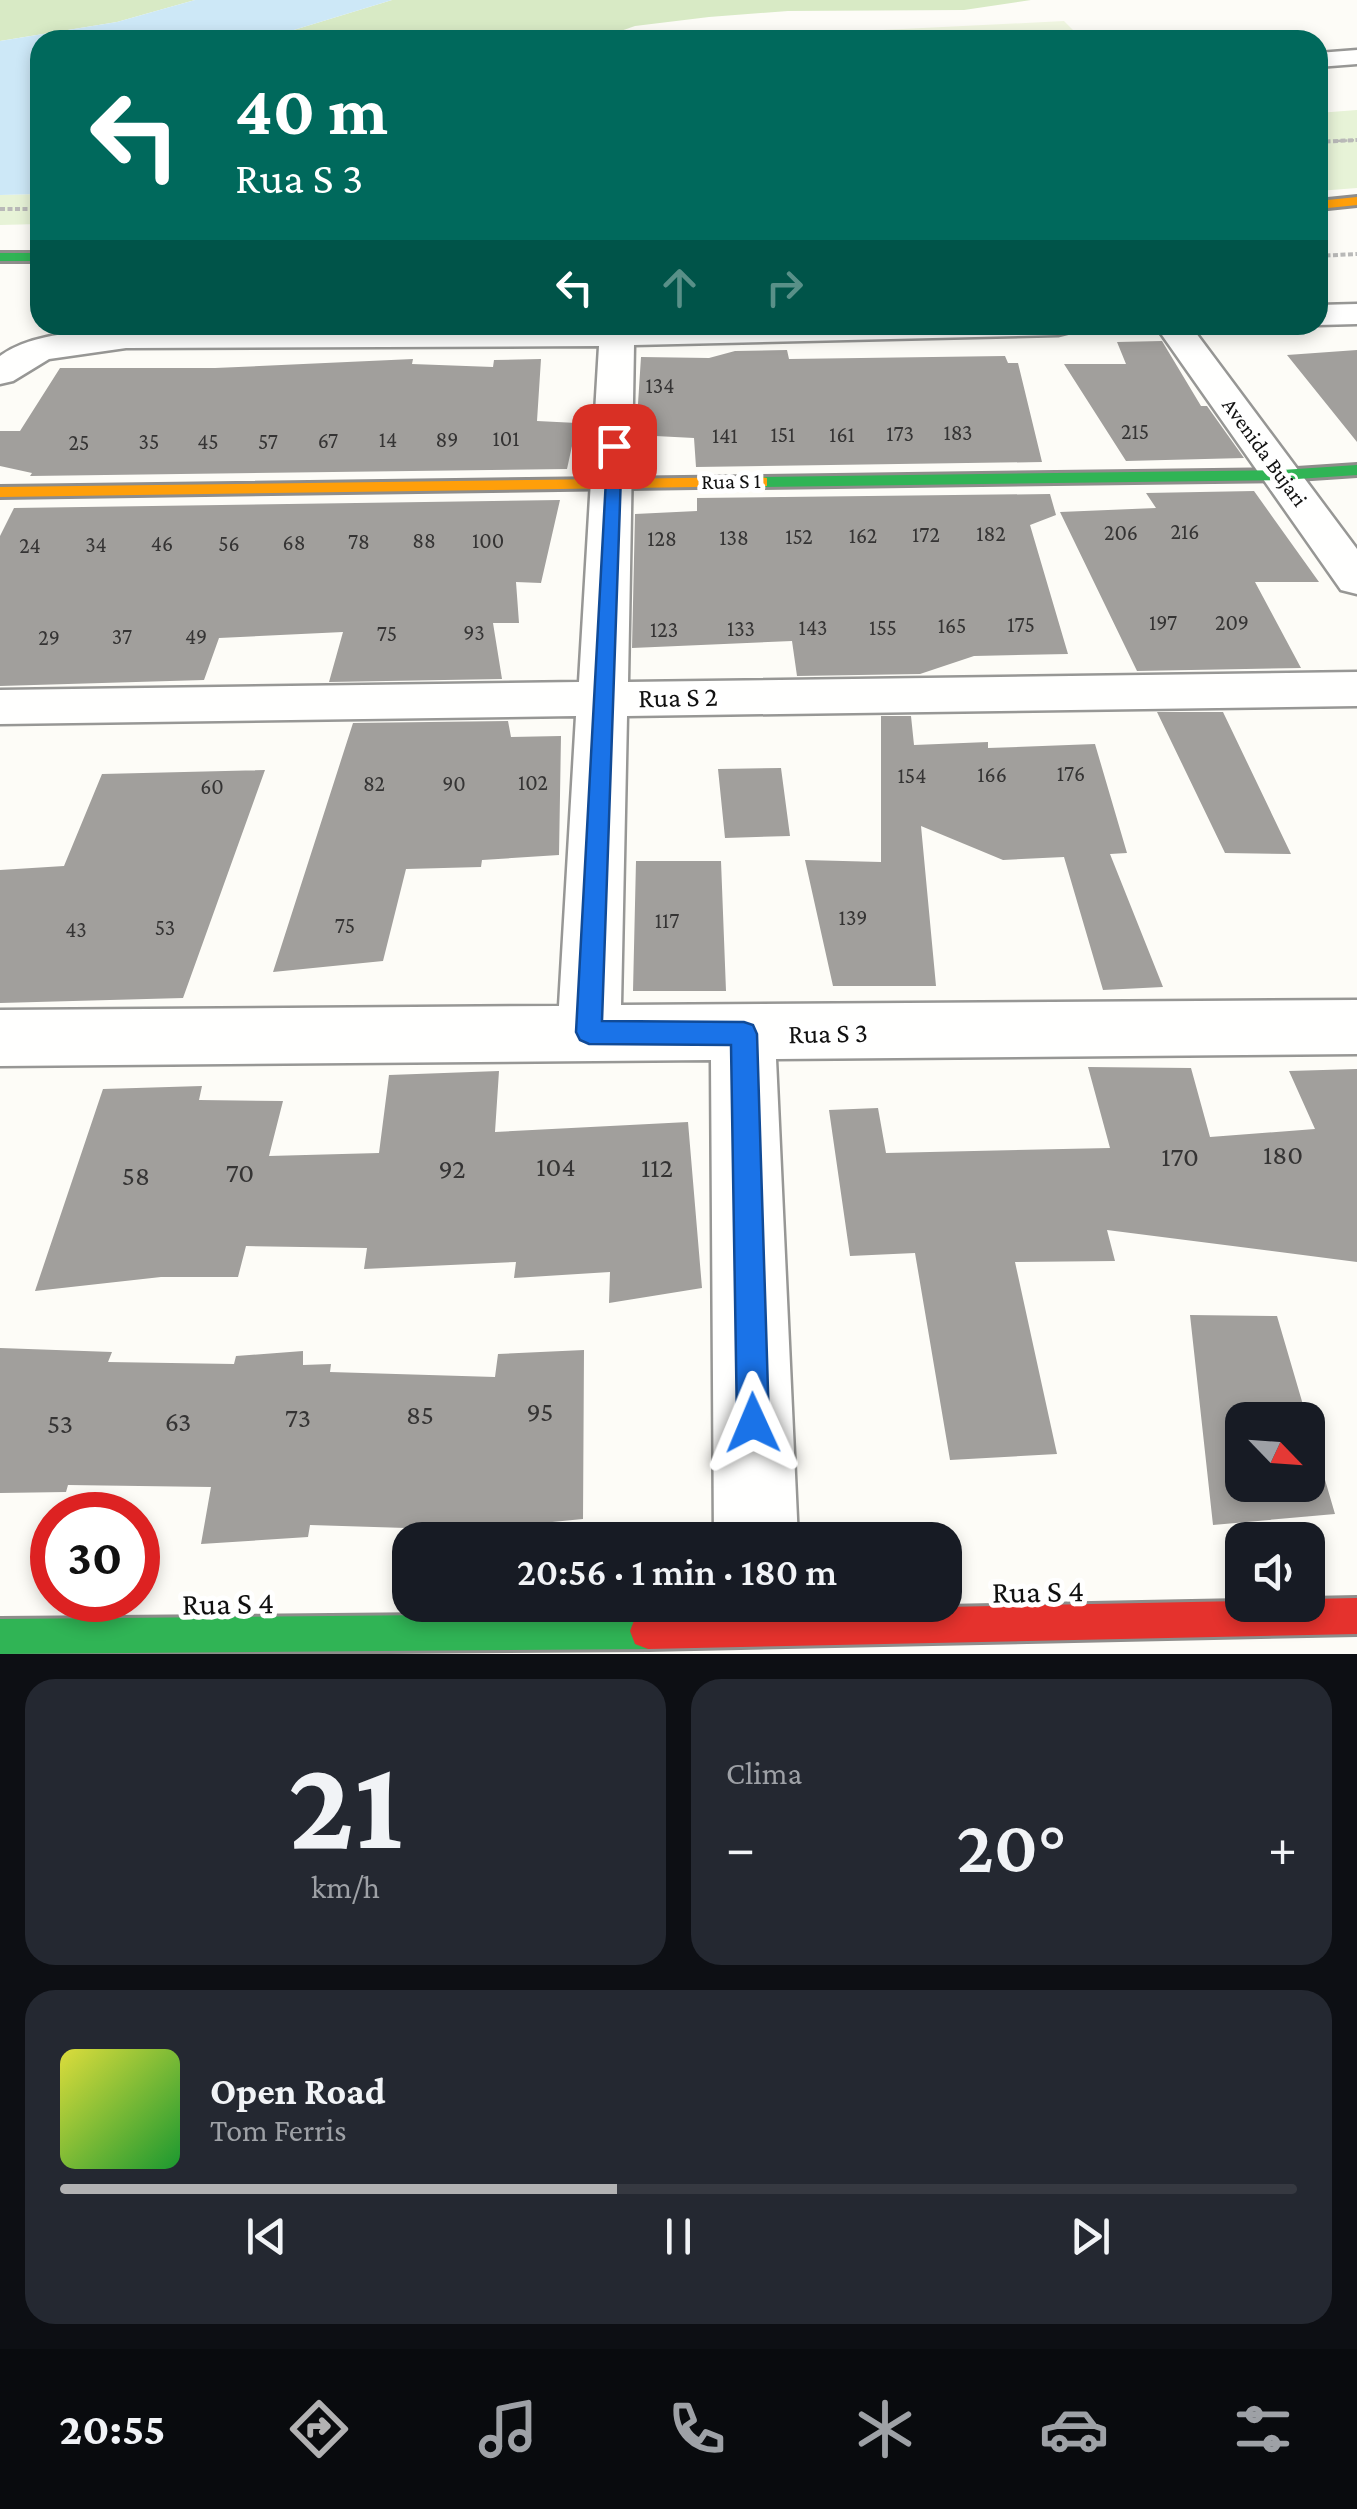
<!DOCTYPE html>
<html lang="pt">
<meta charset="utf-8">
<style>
:root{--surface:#171b24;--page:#242831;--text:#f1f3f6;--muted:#9ea1a6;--line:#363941;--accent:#b2b2b3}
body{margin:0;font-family:"Crimson Pro",serif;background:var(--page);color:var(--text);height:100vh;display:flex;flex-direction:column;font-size:38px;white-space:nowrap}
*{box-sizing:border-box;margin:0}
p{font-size:32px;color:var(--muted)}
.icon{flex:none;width:55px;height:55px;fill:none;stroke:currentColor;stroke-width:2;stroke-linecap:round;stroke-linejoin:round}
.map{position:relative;height:1654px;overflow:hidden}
.drawer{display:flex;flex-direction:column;gap:25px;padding:25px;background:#0d0f14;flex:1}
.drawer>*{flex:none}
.hud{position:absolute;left:30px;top:30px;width:1298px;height:305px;border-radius:30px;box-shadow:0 5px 15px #0003;background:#00695c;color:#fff;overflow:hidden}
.needle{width:65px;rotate:115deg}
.tools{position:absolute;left:1225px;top:1402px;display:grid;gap:20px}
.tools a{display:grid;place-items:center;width:100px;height:100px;border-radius:20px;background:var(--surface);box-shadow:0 5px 15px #0003;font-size:50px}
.speed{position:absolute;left:30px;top:1492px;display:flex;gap:20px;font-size:50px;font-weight:700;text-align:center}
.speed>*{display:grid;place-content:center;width:130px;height:130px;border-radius:50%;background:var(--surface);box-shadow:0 5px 15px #0003;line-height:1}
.speed .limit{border:15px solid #d22;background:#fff;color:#111}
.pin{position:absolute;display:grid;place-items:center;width:85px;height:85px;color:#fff;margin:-42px;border-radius:20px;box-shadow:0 5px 15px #0006}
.me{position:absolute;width:110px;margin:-55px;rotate:359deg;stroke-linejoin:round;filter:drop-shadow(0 0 8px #0008)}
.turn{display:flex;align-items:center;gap:35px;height:210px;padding:0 40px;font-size:45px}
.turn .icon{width:130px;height:130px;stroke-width:2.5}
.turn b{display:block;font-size:70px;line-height:85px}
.lanes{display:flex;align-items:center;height:95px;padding:0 40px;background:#0003;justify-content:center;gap:50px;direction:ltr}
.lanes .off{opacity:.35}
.big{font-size:75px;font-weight:600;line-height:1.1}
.drawer .widget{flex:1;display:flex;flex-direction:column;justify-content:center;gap:15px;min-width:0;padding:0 35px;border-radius:30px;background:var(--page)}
.drawer .dial{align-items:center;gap:0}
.dial b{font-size:130px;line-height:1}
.song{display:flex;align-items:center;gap:30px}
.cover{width:120px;height:120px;border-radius:15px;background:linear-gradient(135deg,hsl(60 70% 55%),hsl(130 70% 35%))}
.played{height:10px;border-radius:5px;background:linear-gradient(90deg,var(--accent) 45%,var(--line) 45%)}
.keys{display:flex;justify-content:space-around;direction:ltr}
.heat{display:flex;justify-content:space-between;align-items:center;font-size:55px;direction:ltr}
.drawer .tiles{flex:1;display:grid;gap:25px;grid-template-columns:1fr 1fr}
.widget:last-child{grid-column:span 2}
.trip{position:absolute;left:392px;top:1522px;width:570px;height:100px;border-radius:30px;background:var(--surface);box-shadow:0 5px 15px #0003;font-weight:600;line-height:100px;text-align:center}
.tabs{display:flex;height:160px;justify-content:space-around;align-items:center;background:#090b0e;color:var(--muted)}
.tabs .icon{width:70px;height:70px}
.tabs .on{color:var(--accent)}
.tabs b{font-size:45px;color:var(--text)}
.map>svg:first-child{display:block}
</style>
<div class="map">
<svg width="1357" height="1654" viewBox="0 0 1357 1654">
<rect width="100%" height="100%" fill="#fdfcf7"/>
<path fill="#e7f3d7" d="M1357 110V188L1318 191V113Z
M40 194V224L0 225V195Z"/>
<path fill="#d8eac5" d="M0 0H195L117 22 0 41Z
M392 0H1031L964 10 788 11 709 17 635 26 595 40H261Z"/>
<path fill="#f0f6e1" d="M1064 21 1073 30 1120 40 1024 35 906 40H682Z"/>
<path fill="#cde8f7" d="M195 0H392L261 40H40V194L0 195V41L117 22Z"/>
<path fill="#a19f9c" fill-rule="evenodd" d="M1162 341 1201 406H1207L1244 458 1126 461 1064 364H1126L1117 342Z
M787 350 789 359 1005 356 1008 363H1018L1042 462 696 467 694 438 636 435 641 357 709 358 735 351Z
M1357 350V442L1287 355Z
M413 359 412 364 493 367 494 360 541 359 537 421 577 423 567 469 30 476 32 473 0 466V431H20L60 368H215Z
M1254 491 1319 582H1255L1301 668 1137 671 1060 512 1156 508 1146 493Z
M1050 494 1056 515 1030 525 1068 654 974 656 920 674 797 676 792 641 632 648 635 514 697 511V498Z
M560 500 541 583 516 582 519 623H493L502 679 329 682 343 632 219 638 204 680 0 686V536L14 508Z
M1157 712H1223L1291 854 1225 853Z
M881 716H911L914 745 988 742V748L1095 744 1127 853 1110 854 1163 987 1103 990 1064 857 1003 860 921 826 936 986H833L805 860 881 862Z
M508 721 511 737 561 736 559 855 482 860 481 867 406 869 383 961 273 972 353 723Z
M781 768 790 836 725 838 718 769Z
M265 770 183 998 0 1003V870L64 866 102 774Z
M636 861H721L726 991H633Z
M1088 1067 1191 1068 1210 1137 1315 1129 1289 1071 1357 1069V1262L1107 1230 1115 1261 1015 1262 1057 1454 950 1460 915 1253 850 1256 829 1110 878 1108 886 1153 1110 1148Z
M499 1071 495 1132 688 1122 702 1288 609 1303 610 1272 514 1278 516 1262 364 1269 367 1248 246 1246 238 1277H161L35 1291 103 1089 202 1086 199 1100 283 1101 269 1156 379 1153 389 1075Z
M1190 1315 1277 1316 1335 1514 1213 1525ZM1242 1420H1308V1485H1242Z
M0 1348 112 1352 108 1362 234 1364 236 1356 303 1351V1365L331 1364 330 1372 495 1377 498 1354 584 1350 583 1519 470 1530 310 1525 308 1537 201 1544 211 1487 68 1485 66 1492 0 1493Z"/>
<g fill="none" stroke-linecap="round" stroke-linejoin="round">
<g stroke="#979795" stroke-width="5">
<path id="street" d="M1357 50V64L1318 67V53Z
M1357 304V324L1318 325H1317L1318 305Z
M1075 325 1070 332 1058 335 634 345 628 682 1357 672V706L627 716 621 1005 1357 1000V1054L776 1059 798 1540H714L711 1060 0 1066V1010L559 1006 576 716 0 724V690L579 682 599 346 126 348 49 359 13 381 0 384V356C35 331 85 333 126 328Z
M1155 325H1190L1357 549V594L1341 590Z"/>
</g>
<g stroke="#8e8d8b" stroke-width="6">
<path id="fast" d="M0 253H40V261H0Z
M1357 465V475L1282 480 761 487 753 482 761 477 1282 470Z
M648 1613 661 1618 666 1631 661 1644 648 1649 0 1654V1619Z"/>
</g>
<g stroke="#8e8d8b" stroke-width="6">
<path id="slow" d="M1357 197V205L1318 209V201Z
M761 477 767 478V486L0 497V487Z"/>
</g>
<g stroke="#8e8d8b" stroke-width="6">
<path id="jam" d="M1357 1598V1634L648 1649 635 1644 630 1631 635 1618 648 1613 1242 1601V1605H1308V1599Z"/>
</g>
<path stroke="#b9b9b8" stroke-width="2.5" stroke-dasharray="4 2.5" stroke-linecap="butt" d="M1337 141 1357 140"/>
<path stroke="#b9b9b8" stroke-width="4" stroke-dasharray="5 2.5" stroke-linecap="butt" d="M1318 142 1357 140
M0 209H40
M1318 256 1357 254"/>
<use href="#street" fill="#fffffe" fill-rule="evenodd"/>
<use href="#fast" fill="#30b455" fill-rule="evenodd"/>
<use href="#slow" fill="#ff9f0a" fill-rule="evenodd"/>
<use href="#jam" fill="#e5322d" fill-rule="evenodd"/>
</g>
<path fill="#1a73e8" stroke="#114b97" stroke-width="2.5" d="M608 442 622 446 602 1021 744 1022 753 1025 757 1034 769 1423 765 1435 753 1440 741 1435 737 1423 731 1045 589 1044 580 1040 576 1032Z"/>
<g text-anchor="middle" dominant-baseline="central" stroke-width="10" stroke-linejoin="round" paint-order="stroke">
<g font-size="22" fill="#353434">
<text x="660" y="385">134</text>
<text x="1135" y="431">215</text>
<text x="958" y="432">183</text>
<text x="900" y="433">173</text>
<text x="783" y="434">151</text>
<text x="842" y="434">161</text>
<text x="725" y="435">141</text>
<text x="506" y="438">101</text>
<text x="388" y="439">14</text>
<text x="447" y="439">89</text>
<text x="328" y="440">67</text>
<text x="149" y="441">35</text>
<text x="208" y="441">45</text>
<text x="268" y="441">57</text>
<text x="79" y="442">25</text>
<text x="1185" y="531">216</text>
<text x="1121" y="532">206</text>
<text x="991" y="533">182</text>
<text x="926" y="534">172</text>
<text x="863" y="535">162</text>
<text x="799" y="536">152</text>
<text x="734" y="537">138</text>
<text x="662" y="538">128</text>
<text x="424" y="540">88</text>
<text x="488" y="540">100</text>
<text x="359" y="541">78</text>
<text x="294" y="542">68</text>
<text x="162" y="543">46</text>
<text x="229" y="543">56</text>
<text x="96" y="544">34</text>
<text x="30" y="545">24</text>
<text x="1163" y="622">197</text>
<text x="1232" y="622">209</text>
<text x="1021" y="624">175</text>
<text x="952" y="625">165</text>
<text x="813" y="627">143</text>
<text x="883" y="627">155</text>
<text x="741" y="628">133</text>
<text x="664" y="629">123</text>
<text x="474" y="632">93</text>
<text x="387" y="633">75</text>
<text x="122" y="636">37</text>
<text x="196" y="636">49</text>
<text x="49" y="637">29</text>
<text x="1071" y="773">176</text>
<text x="992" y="774">166</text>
<text x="912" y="775">154</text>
<text x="533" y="782">102</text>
<text x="374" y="783">82</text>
<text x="454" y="783">90</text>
<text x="212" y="786">60</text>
<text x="853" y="917">139</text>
<text x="667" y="920">117</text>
<text x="345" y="925">75</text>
<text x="165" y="927">53</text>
<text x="76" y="929">43</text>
</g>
<g font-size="22" fill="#111" stroke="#fff">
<text transform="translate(1265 452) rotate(54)">Avenida Bujari</text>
<text transform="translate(731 481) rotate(-1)">Rua S 1</text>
</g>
<g font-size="28" fill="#111" stroke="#fff">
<text transform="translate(678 697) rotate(-1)">Rua S 2</text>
<text transform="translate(828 1033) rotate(-1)">Rua S 3</text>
</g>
<g font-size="28" fill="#353434">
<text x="1283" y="1154">180</text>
<text x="1180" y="1156">170</text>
<text x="556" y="1166">104</text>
<text x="657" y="1167">112</text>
<text x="452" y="1168">92</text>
<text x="240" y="1172">70</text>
<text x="136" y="1175">58</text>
<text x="540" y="1411">95</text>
<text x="420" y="1414">85</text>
<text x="298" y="1417">73</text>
<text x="178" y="1421">63</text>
<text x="60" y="1423">53</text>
</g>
<g font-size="32" fill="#111" stroke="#fff">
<text transform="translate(1038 1591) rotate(-1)">Rua S 4</text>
<text transform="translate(228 1603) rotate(-1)">Rua S 4</text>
</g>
</g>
</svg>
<div class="tools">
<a><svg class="needle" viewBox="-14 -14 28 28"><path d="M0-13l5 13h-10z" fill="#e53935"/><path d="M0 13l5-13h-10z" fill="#9ea1a6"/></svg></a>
<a><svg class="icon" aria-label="sound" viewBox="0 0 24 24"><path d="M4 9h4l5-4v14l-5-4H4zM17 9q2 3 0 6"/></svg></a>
</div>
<div class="speed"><div class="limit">30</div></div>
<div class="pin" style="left:614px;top:446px;background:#d93025"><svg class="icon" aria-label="arrive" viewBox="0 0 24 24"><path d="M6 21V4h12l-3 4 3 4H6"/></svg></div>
<svg class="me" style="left:753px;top:1423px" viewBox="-20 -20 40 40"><path d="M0-17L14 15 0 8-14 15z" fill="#1a73e8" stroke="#fff" stroke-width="4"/></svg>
<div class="trip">20:56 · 1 min · 180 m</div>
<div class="hud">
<div class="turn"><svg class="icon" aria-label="left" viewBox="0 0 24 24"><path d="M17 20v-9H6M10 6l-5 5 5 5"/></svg><div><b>40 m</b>Rua S 3</div></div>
<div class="lanes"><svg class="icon" aria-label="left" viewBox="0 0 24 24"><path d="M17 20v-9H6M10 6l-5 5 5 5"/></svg><svg class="icon off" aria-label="ahead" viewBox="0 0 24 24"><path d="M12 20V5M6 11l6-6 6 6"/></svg><svg class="icon off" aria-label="right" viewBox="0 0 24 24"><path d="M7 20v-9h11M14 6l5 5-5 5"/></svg></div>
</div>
</div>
<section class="drawer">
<div class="tiles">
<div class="widget dial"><b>21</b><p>km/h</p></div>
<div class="widget"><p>Clima</p>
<div class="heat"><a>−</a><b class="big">20°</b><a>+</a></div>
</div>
<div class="widget">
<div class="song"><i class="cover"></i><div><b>Open Road</b><p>Tom Ferris</p></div></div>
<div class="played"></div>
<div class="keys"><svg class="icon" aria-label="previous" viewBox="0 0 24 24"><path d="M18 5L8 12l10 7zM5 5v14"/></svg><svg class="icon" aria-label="pause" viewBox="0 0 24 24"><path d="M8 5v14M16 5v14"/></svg><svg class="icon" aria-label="next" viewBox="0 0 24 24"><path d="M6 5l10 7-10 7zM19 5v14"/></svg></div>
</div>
</div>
</section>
<nav class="tabs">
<b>20:55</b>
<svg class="icon on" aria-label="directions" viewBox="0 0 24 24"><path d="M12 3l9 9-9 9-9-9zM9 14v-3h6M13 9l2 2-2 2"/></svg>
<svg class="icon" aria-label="music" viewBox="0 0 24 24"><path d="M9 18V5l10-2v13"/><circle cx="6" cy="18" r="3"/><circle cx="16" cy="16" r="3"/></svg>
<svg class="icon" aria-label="phone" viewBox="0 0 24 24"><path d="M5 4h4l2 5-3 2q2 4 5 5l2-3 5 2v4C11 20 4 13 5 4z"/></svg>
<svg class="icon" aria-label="climate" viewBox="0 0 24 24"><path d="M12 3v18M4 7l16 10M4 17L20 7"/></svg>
<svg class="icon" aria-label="car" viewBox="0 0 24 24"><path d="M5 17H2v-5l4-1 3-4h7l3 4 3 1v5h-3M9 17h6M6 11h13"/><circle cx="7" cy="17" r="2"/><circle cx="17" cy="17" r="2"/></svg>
<svg class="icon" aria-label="filters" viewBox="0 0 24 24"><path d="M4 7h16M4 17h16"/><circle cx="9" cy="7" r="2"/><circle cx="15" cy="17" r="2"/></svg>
</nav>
